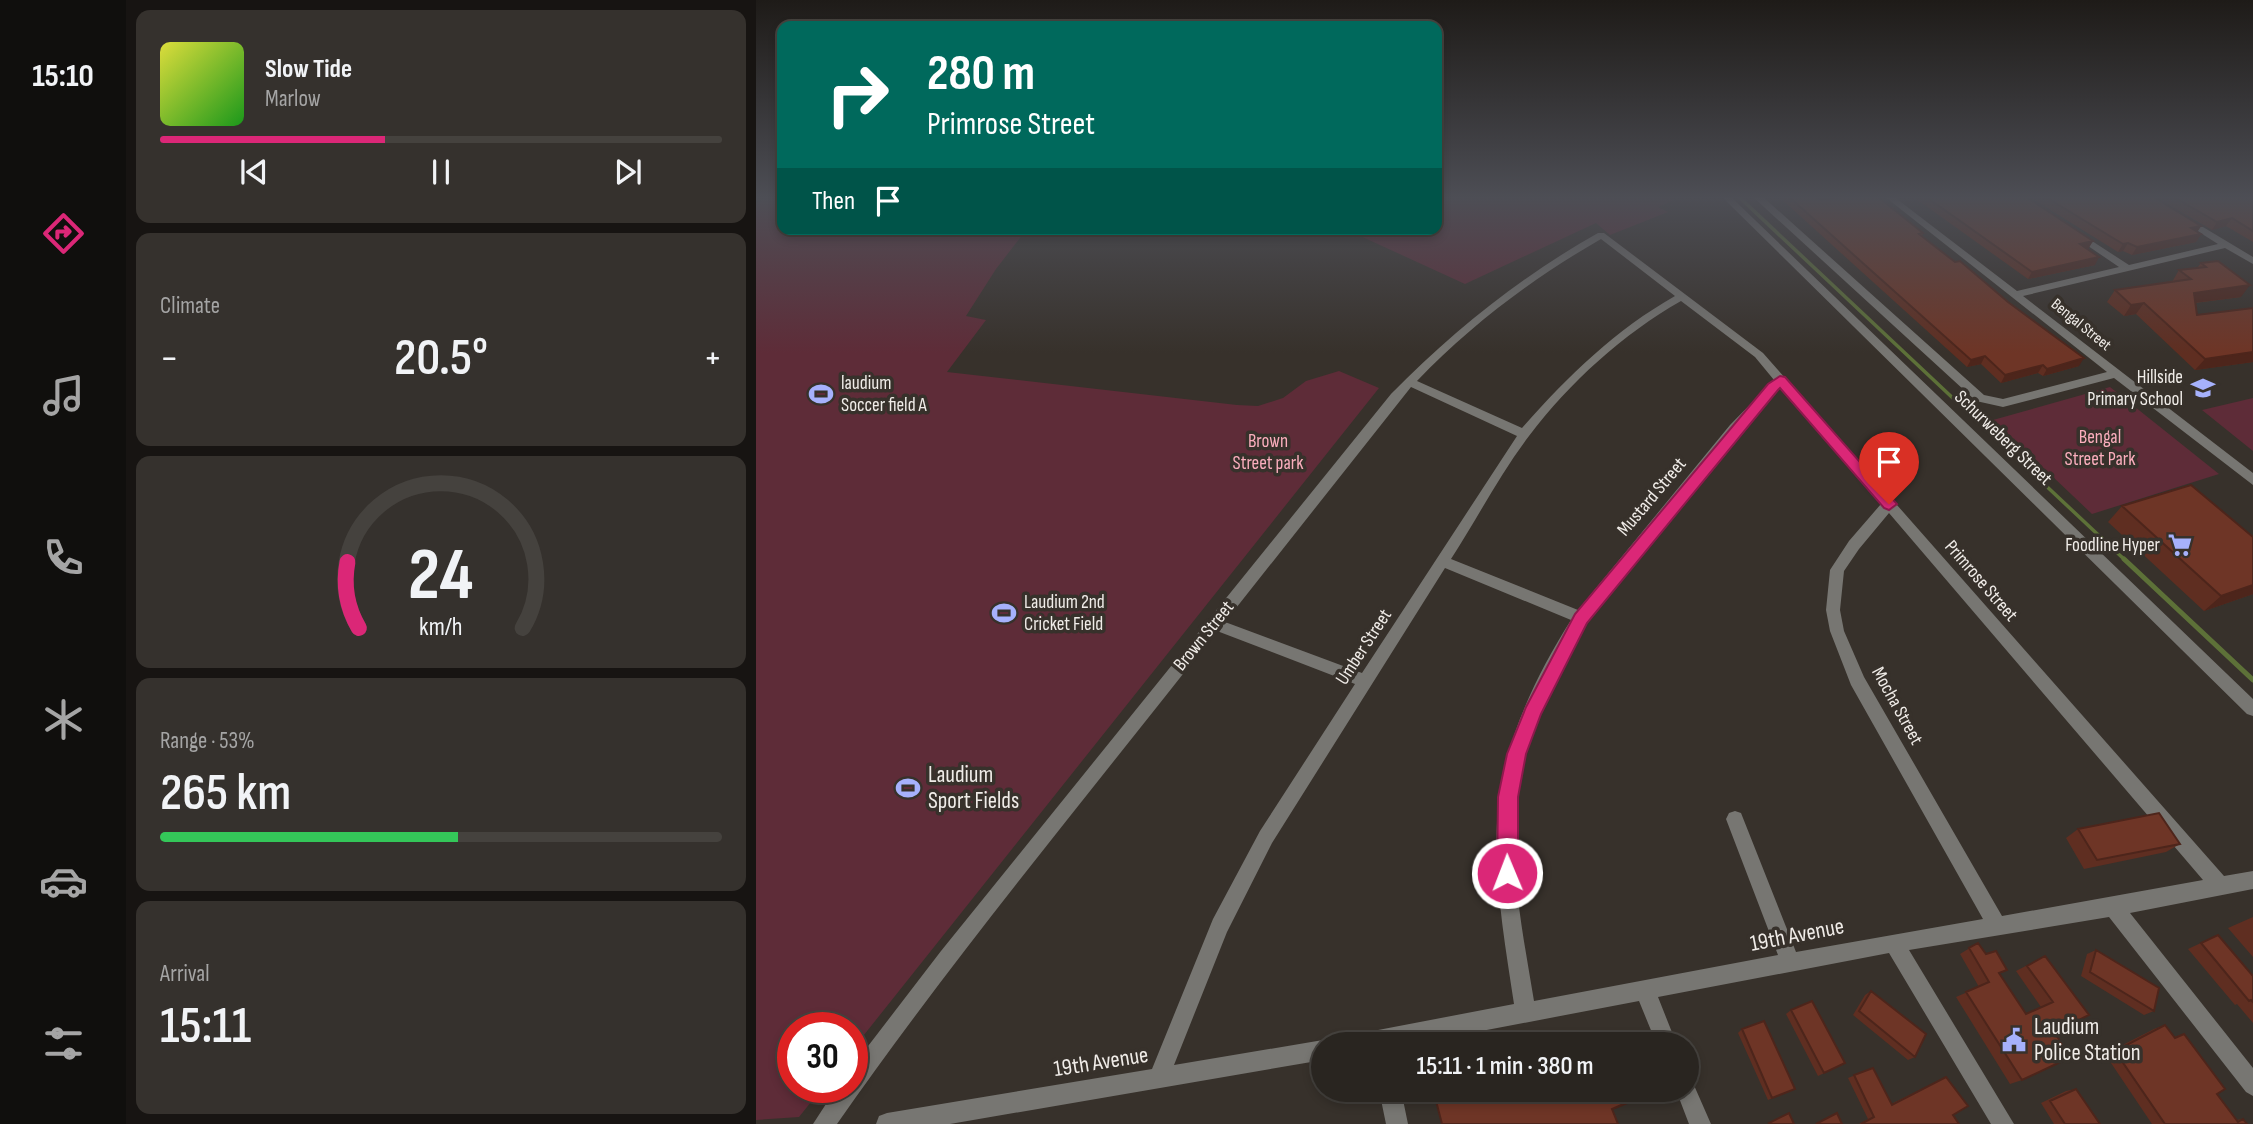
<!DOCTYPE html>
<meta charset="utf-8">
<style>
:root{--surface:#292520;--page:#35312d;--text:#f1f3f6;--muted:#a5a5a5;--line:#45423e;--accent:#db2777}
body{margin:0;font-family:"Sofia Sans Condensed",sans-serif;background:var(--page);color:var(--text);height:100vh;display:flex;flex-direction:column;font-size:26px;white-space:nowrap}
*{box-sizing:border-box;margin:0}
p{font-size:23px;color:var(--muted)}
.icon{flex:none;width:38px;height:38px;fill:none;stroke:currentColor;stroke-width:2;stroke-linecap:round;stroke-linejoin:round}
.map{position:relative;flex:1;overflow:hidden}
.drawer{display:flex;flex-direction:column;gap:10px;padding:10px;background:#171412;width:630px}
.drawer>*{flex:none}
.top-card{position:absolute;left:21px;top:21px;width:665px;height:214px;border-radius:14px;box-shadow:0 4px 10px #0003,0 0 0 2px var(--line);background:#00695c;color:#fff;overflow:hidden}
.speed{position:absolute;left:21px;top:1012px;display:flex;gap:14px;font-size:35px;font-weight:700;text-align:center}
.speed>*{display:grid;place-content:center;width:91px;height:91px;border-radius:50%;background:var(--surface);box-shadow:0 4px 10px #0003,0 0 0 2px var(--line);line-height:1}
.speed .limit{border:10px solid #d22;background:#fff;color:#111}
.pin{position:absolute;display:grid;place-items:center;width:60px;height:60px;color:#fff;margin:-72px -30px;border-radius:50% 50% 50% 0;rotate:-45deg;box-shadow:0 0 7px #0007}
.pin .icon{rotate:45deg}
.me{position:absolute;width:77px;margin:-38px;rotate:359deg;stroke-linejoin:round;filter:drop-shadow(0 0 5px #0008)}
.turn{display:flex;align-items:center;gap:24px;height:147px;padding:0 35px;font-size:32px}
.turn .icon{width:91px;height:91px;stroke-width:2.5}
.turn b{display:block;font-size:49px;line-height:60px}
.then{display:flex;align-items:center;height:66px;padding:0 35px;background:#0003;gap:14px;font-size:26px}
.big{font-size:52px;font-weight:600;line-height:1.1}
.drawer .tile{flex:1;display:flex;flex-direction:column;justify-content:center;gap:10px;min-width:0;padding:0 24px;border-radius:14px;background:var(--page)}
.drawer .dial{align-items:center;gap:0}
.dial svg{height:182px;overflow:visible;fill:none;stroke:var(--line);stroke-width:7;stroke-linecap:round;text-anchor:middle}
.dial text{fill:var(--text);stroke:none}
.song{display:flex;align-items:center;gap:21px}
.cover{width:84px;height:84px;border-radius:10px;background:linear-gradient(135deg,hsl(60 70% 55%),hsl(120 70% 35%))}
.played{height:7px;border-radius:4px;background:linear-gradient(90deg,var(--accent) 40%,var(--line) 40%)}
.keys{display:flex;justify-content:space-around;direction:ltr}
.heat{display:flex;justify-content:space-between;align-items:center;font-size:38px;direction:ltr}
.charge{height:10px;border-radius:5px;background:linear-gradient(90deg,#34c759 53%,var(--line) 0)}
.trip{position:absolute;left:555px;top:1032px;width:388px;height:70px;border-radius:35px;background:var(--surface);box-shadow:0 4px 10px #0003,0 0 0 2px var(--line);font-weight:600;line-height:70px;text-align:center}
main{display:flex;flex:1;min-height:0}
.menu{display:flex;flex-direction:column;width:126px;justify-content:space-around;align-items:center;background:#100f0d;color:var(--muted)}
.menu .icon{width:49px;height:49px}
.menu .active{color:var(--accent)}
.menu b{font-size:32px;color:var(--text)}
.map>svg:first-child{display:block}
</style>
<main>
<nav class="menu">
<b>15:10</b>
<svg class="icon active" aria-label="directions" viewBox="0 0 24 24"><path d="M12 3l9 9-9 9-9-9zM9 14v-3h6M13 9l2 2-2 2"/></svg>
<svg class="icon" aria-label="music" viewBox="0 0 24 24"><path d="M9 18V5l10-2v13"/><circle cx="6" cy="18" r="3"/><circle cx="16" cy="16" r="3"/></svg>
<svg class="icon" aria-label="phone" viewBox="0 0 24 24"><path d="M5 4h4l2 5-3 2q2 4 5 5l2-3 5 2v4C11 20 4 13 5 4z"/></svg>
<svg class="icon" aria-label="climate" viewBox="0 0 24 24"><path d="M12 3v18M4 7l16 10M4 17L20 7"/></svg>
<svg class="icon" aria-label="car" viewBox="0 0 24 24"><path d="M5 17H2v-5l4-1 3-4h7l3 4 3 1v5h-3M9 17h6M6 11h13"/><circle cx="7" cy="17" r="2"/><circle cx="17" cy="17" r="2"/></svg>
<svg class="icon" aria-label="filters" viewBox="0 0 24 24"><path d="M4 7h16M4 17h16"/><circle cx="9" cy="7" r="2"/><circle cx="15" cy="17" r="2"/></svg>
</nav>
<section class="drawer">
<div class="tile">
<div class="song"><i class="cover"></i><div><b>Slow Tide</b><p>Marlow</p></div></div>
<div class="played"></div>
<div class="keys"><svg class="icon" aria-label="previous" viewBox="0 0 24 24"><path d="M18 5L8 12l10 7zM5 5v14"/></svg><svg class="icon" aria-label="pause" viewBox="0 0 24 24"><path d="M8 5v14M16 5v14"/></svg><svg class="icon" aria-label="next" viewBox="0 0 24 24"><path d="M6 5l10 7-10 7zM19 5v14"/></svg></div>
</div>
<div class="tile"><p>Climate</p>
<div class="heat"><a>−</a><b class="big">20.5°</b><a>+</a></div>
</div>
<div class="tile dial"><svg viewBox="0 0 100 80">
<path d="M14 69A42 42 0 1 1 86 69"/>
<path d="M14 69A42 42 0 0 1 9 40" stroke="#db2777"/>
<text x="50" y="56" font-size="32" font-weight="700">24</text>
<text x="50" y="72" font-size="11">km/h</text>
</svg></div>
<div class="tile"><p>Range · 53%</p><b class="big">265 km</b><div class="charge"></div></div>
<div class="tile"><p>Arrival</p><b class="big">15:11</b></div>
</section>
<div class="map">
<svg width="1497" height="1124" viewBox="0 0 1497 1124">
<rect width="100%" height="100%" fill="#37312b"/>
<path fill="#5e2c38" d="M11 196H26V229H271L240 269 210 316 230 320 191 372 481 405 502 406 527 398 550 381 583 371 623 388 96 1050V1027H37V1087H67L43 1117 0 1120V204Z
M681 196H913L918 200 902 207 912 212 854 235 840 223 709 284 589 229H681Z
M1354 387 1463 474 1336 514 1237 420Z
M1497 398V451L1446 410Z"/>
<g fill="none" stroke-linecap="round" stroke-linejoin="round">
<path stroke="#5d7138" stroke-width="3.5" d="M982 196 1370 561"/>
<path stroke="#5d7138" stroke-width="5" d="M1368 559 1497 680"/>
<path fill="#777672" fill-rule="evenodd" d="M965 196H974L1497 699V716L1491 714Z
M996 196H1006L1228 395 1247 399 1351 372 1128 196H1137L1261 291 1363 267 1316 235V231L1319 230 1373 265 1462 244 1424 220 1432 218 1497 257V264L1469 248 1267 296 1497 473V485L1358 378 1247 407 1220 401Z
M842 233H848L1007 353 1468 876 1497 871V889L1374 913 1497 1068V1096L1490 1092 1353 917 1153 950 1258 1124H1235L1133 953 902 997 921 1045H901L883 1001 652 1045H586L589 1038 596 1035 758 1004C748 937 735 866 743 797 751 736 782 672 815 620L689 568 516 843 471 932 418 1065 567 1040 575 1045H567V1060L194 1124H120L123 1116 131 1113 396 1069 457 919 504 831 599 684 461 631C333 794 199 955 81 1124H57L81 1087H96V1067L185 951 635 394C697 331 764 277 842 233ZM845 239 919 296C859 330 811 377 766 428L661 381C715 325 777 278 845 239ZM925 301 999 357 1018 380 974 425 822 610 695 559C721 519 744 474 773 436 814 382 867 334 925 301ZM655 387 761 436 606 673 469 622ZM1024 387 1125 504 1093 541 1074 570 1070 610 1074 631 1095 685 1227 919 1040 952 985 813 979 811 973 813 970 819 1022 955 778 1001C767 934 752 863 761 795 776 684 845 599 914 516 950 473 982 424 1024 387ZM1133 513 1447 880 1246 916 1108 677 1088 631 1084 610 1088 571 1103 549Z
M931 1080 937 1083 955 1124H933L920 1090H931Z
M623 1090H645L652 1124H630Z"/>
</g>
<path fill="#5f2e21" d="M1022 196H1058L1065 200 1167 233 1166 236 1323 366 1287 376 1282 373 1245 383 1225 364 1211 367Z
M1156 196H1269L1337 241 1332 249 1339 265 1272 279Z
M1272 196H1396L1445 226 1441 232 1445 234 1440 242 1376 255 1367 251 1362 252Z
M1398 196H1497V242L1470 226 1456 230Z
M1445 263 1485 297 1439 303 1441 315 1497 308V362L1439 370 1380 314 1368 316 1351 302 1359 290 1416 282 1423 270 1441 268Z
M1366 506 1497 537V594L1448 611 1352 522Z
M1322 829 1424 844 1410 852 1328 869 1310 838Z
M1497 917V957L1472 928Z
M1462 935 1497 976V1023L1481 1004 1479 1005 1432 949Z
M1222 943 1270 1014 1285 1007 1260 971 1289 956 1333 1015 1298 1032 1266 1080 1254 1084 1200 997 1223 987 1204 954Z
M1340 950 1398 1011 1388 1015 1325 976 1331 954Z
M1115 991 1159 1057 1152 1060 1097 1015 1109 995Z
M1035 1010 1089 1063 1062 1076 1030 1014Z
M1409 1025 1418 1037 1428 1034 1461 1094 1480 1120 1487 1119 1491 1124H1396L1349 1054 1398 1029Z
M986 1029 1034 1091 1012 1100 982 1033Z
M1117 1068 1135 1104 1190 1077 1197 1115 1203 1124H1103L1112 1119 1092 1078Z
M1320 1089 1344 1124H1298L1285 1103 1310 1091Z"/>
<path fill="#4d251b" d="M1476 218 1470 226 1456 230 1461 222Z
M1445 226 1440 234 1435 228Z
M1445 234 1440 242 1376 255 1381 247Z
M1337 241 1332 249 1324 244Z
M1372 243 1367 251 1362 252 1367 244Z
M1343 257 1339 265 1272 279 1276 272Z
M1494 285 1485 297 1429 304 1438 293Z
M1388 303 1380 314 1368 316 1375 305Z
M1497 352V362L1439 370 1449 359Z
M1229 356 1225 364 1211 367 1215 360Z
M1328 358 1323 366 1287 376 1291 369Z
M1287 365 1282 373 1245 383 1249 375Z
M1497 585V594L1448 611 1465 596Z
M881 1098 879 1101 854 1111 856 1109Z"/>
<path fill="#6e3526" stroke="#4d251b" stroke-width="2" d="M1032 196H1058L1065 200 1088 196H1121L1167 233 1163 234 1199 262 1204 261 1252 302 1328 358 1291 369 1287 365 1249 375 1229 356 1215 360Z
M1169 196H1269L1337 241 1324 244 1343 257 1276 272Z
M1288 196H1396L1445 226 1435 228 1445 234 1381 247 1372 243 1367 244Z
M1416 196H1497V231L1476 218 1461 222Z
M1462 261 1494 285 1438 293 1441 315 1497 308V352L1449 359 1388 303 1375 305 1359 290 1435 279 1423 270 1450 267 1445 263Z
M1435 485 1497 537V585L1465 596 1366 506Z
M1403 813 1424 844 1341 860 1322 829Z
M1462 935 1497 976V1002L1495 1000 1493 1001 1445 943Z
M1222 943 1230 954 1240 951 1251 970 1243 973 1270 1014 1297 1002 1271 966 1289 956 1333 1015 1298 1032 1315 1057 1266 1080 1210 992 1233 982 1213 948Z
M1340 950 1403 988 1398 1011 1334 972Z
M1115 991 1170 1034 1159 1057 1103 1011Z
M1056 1001 1089 1063 1068 1073 1035 1010Z
M1008 1021 1039 1089 1016 1098 986 1029Z
M1409 1025 1419 1038 1428 1034 1469 1089 1461 1094 1482 1122 1487 1119 1491 1124H1409L1359 1051Z
M1117 1068 1136 1105 1190 1077 1212 1106 1197 1115 1203 1124H1105L1118 1117 1098 1075Z
M1320 1089 1344 1124H1309L1294 1101Z
M680 1090H878L881 1098 856 1109 862 1124H686L678 1093Z
M1033 1113 1038 1124H1014L1013 1123Z
M1081 1113 1086 1124H1060Z"/>
<linearGradient id="sky" x2="0" y2="1"><stop stop-color="#1e1b18"/><stop offset="0.56" stop-color="#4d4e55"/><stop offset="1" stop-color="#4d4e55" stop-opacity="0"/></linearGradient>
<rect width="1497" height="353" fill="url(#sky)"/>
<path fill="#db2777" stroke="#8e194d" stroke-width="2" d="M1024 376 1029 377 1141 504 1133 510 1128 508 1024 388 1022 390 831 623 785 714 770 754 762 797V873L759 880 751 883 744 880 741 873 742 797 751 754 770 707 819 614 1012 384Z"/>
<defs>
<g id="school-bare" transform="scale(1.89)"><path d="M0-5L7-2L0 1L-7-2ZM-4 1L0 2.5L4 1V4Q0 6-4 4Z" fill="#a6b1fc" stroke="#37312b" stroke-width="2.5" paint-order="stroke"/></g>
<g id="stadium-bare" transform="scale(1.89)"><path d="M0-5a6.5 5 0 1 0 0 10a6.5 5 0 1 0 0-10ZM-3.5-1.8h7v3.6h-7Z" fill="#a6b1fc" stroke="#37312b" stroke-width="2.5" paint-order="stroke"/></g>
<g id="supermarket-bare" transform="scale(1.89)"><path d="M-6-5.5h2.5l.6 2H6L4.5 2H-2.5L-4.4-4H-6ZM-1.5 3.2a1.3 1.3 0 1 0 .1 0ZM3 3.2a1.3 1.3 0 1 0 .1 0Z" fill="#a6b1fc" stroke="#37312b" stroke-width="2.5" paint-order="stroke"/></g>
<g id="civic-bare" transform="scale(1.89)"><path d="M-.6-6.5H3V-4.5H.6V-3L4-1V1h2V6H-6V1h2V-1L-.6-3ZM-1.2 2.5V6h2.4V2.5Z" fill="#a6b1fc" stroke="#37312b" stroke-width="2.5" paint-order="stroke"/></g>
</defs>
<g fill-rule="evenodd">
<use href="#school-bare" x="1447" y="388"/>
<use href="#stadium-bare" x="65" y="394"/>
<use href="#supermarket-bare" x="1424" y="545"/>
<use href="#stadium-bare" x="248" y="613"/>
<use href="#stadium-bare" x="152" y="788"/>
<use href="#civic-bare" x="1258" y="1040"/>
</g>
<g text-anchor="middle" dominant-baseline="central" stroke-width="7" stroke-linejoin="round" paint-order="stroke">
<g font-size="16" fill="#f0ece8" stroke="#37312b">
<text transform="translate(1325 325) rotate(39)">Bengal Street</text>
</g>
<g font-size="19" fill="#f0ece8" stroke="#37312b" text-anchor="end">
<text x="1427" y="377">Hillside<tspan x="1427" dy="22">Primary School</tspan></text>
<text x="85" y="383" text-anchor="start">laudium<tspan x="85" dy="22">Soccer field A</tspan></text>
<text x="1404" y="545">Foodline Hyper</text>
<text x="268" y="602" text-anchor="start">Laudium 2nd<tspan x="268" dy="22">Cricket Field</tspan></text>
</g>
<g font-size="19" fill="#fbaebd" stroke="#37312b">
<text x="1344" y="437">Bengal<tspan x="1344" dy="22">Street Park</tspan></text>
<text x="512" y="441">Brown<tspan x="512" dy="22">Street park</tspan></text>
</g>
<g font-size="19" fill="#f0ece8" stroke="#37312b">
<text transform="translate(1247 438) rotate(44)">Schurweberg Street</text>
<text transform="translate(896 497) rotate(-50)">Mustard Street</text>
<text transform="translate(1225 581) rotate(49)">Primrose Street</text>
<text transform="translate(448 636) rotate(-51)">Brown Street</text>
<text transform="translate(608 647) rotate(-57)">Umber Street</text>
<text transform="translate(1141 706) rotate(61)">Mocha Street</text>
</g>
<g font-size="23" fill="#f0ece8" stroke="#37312b" text-anchor="start">
<text x="172" y="775">Laudium<tspan x="172" dy="26">Sport Fields</tspan></text>
<text x="1278" y="1027">Laudium<tspan x="1278" dy="26">Police Station</tspan></text>
</g>
<g font-size="23" fill="#f0ece8" stroke="#37312b">
<text transform="translate(1041 935) rotate(-11)">19th Avenue</text>
<text transform="translate(345 1062) rotate(-9)">19th Avenue</text>
</g>
</g>
</svg>
<div class="speed"><div class="limit">30</div></div>
<div class="pin" style="left:1133px;top:504px;background:#d93025"><svg class="icon" aria-label="arrive" viewBox="0 0 24 24"><path d="M6 21V4h12l-3 4 3 4H6"/></svg></div>
<svg class="me" style="left:751px;top:873px" viewBox="-20 -20 40 40"><circle r="17" fill="#db2777" stroke="#fff" stroke-width="3"/><path d="M0-11L8 9 0 5-8 9z" fill="#fff"/></svg>
<div class="trip">15:11 · 1 min · 380 m</div>
<div class="top-card">
<div class="turn"><svg class="icon" aria-label="right" viewBox="0 0 24 24"><path d="M7 20v-9h11M14 6l5 5-5 5"/></svg><div><b>280 m</b>Primrose Street</div></div>
<div class="then">Then<svg class="icon" aria-label="arrive" viewBox="0 0 24 24"><path d="M6 21V4h12l-3 4 3 4H6"/></svg></div>
</div>
</div>
</main>
